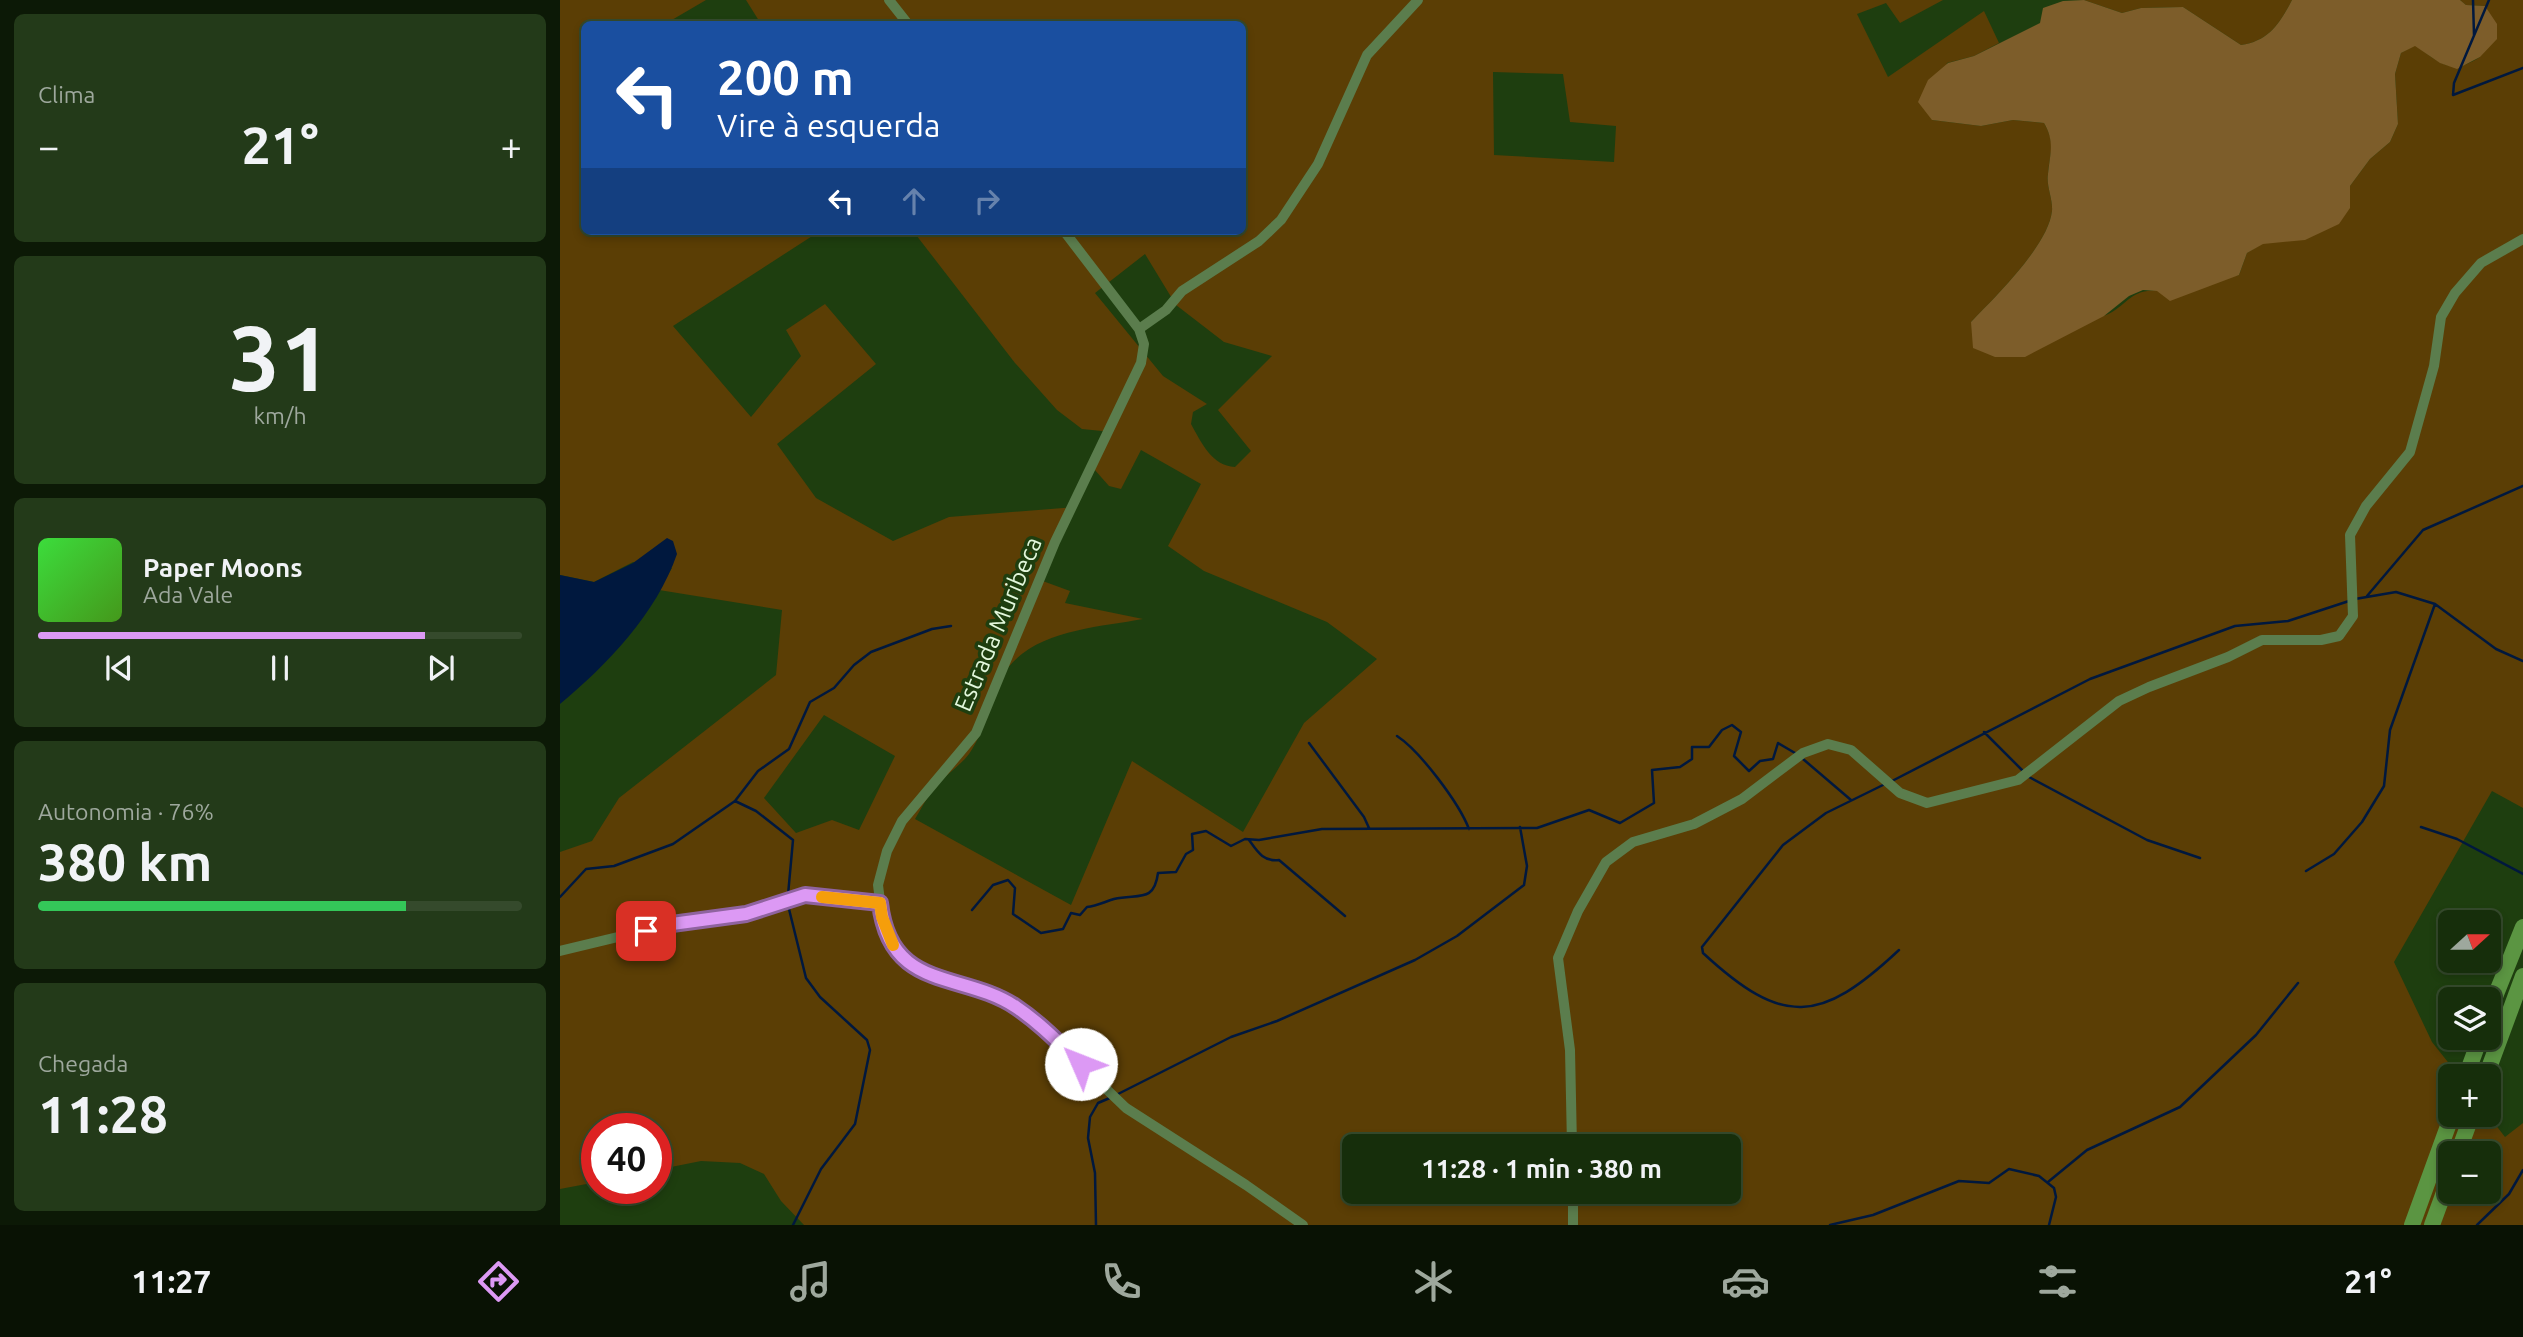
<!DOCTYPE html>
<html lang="pt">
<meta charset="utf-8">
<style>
:root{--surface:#162e0b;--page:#233a19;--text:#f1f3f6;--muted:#9ea89d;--line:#354a2c;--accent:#dc99f4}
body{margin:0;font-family:Ubuntu,sans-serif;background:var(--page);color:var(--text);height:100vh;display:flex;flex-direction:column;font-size:26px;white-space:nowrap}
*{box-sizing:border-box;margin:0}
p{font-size:23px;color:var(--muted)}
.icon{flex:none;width:38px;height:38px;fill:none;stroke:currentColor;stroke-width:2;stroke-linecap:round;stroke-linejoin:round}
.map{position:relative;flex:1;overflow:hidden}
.side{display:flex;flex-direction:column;gap:14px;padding:14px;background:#0c1906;width:560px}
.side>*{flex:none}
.banner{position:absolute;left:21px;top:21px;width:665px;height:214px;border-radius:10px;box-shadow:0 4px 10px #0003,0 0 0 2px var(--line);background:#1a4fa0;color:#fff;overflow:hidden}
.needle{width:46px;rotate:69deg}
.tools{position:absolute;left:1878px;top:910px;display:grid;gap:14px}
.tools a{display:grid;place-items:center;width:63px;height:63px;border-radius:10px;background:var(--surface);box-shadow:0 4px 10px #0003,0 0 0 2px var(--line);font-size:35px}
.speed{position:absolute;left:21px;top:1113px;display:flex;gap:14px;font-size:35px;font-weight:700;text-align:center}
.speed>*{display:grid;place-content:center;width:91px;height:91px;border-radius:50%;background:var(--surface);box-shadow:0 4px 10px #0003,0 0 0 2px var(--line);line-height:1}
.speed .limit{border:10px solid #d22;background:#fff;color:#111}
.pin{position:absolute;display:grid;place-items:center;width:60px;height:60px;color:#fff;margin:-30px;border-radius:14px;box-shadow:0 4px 10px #0006}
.me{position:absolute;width:77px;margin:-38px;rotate:314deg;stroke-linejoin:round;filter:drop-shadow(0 0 5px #0008)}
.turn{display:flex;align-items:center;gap:24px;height:147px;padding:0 21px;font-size:32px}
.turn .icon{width:91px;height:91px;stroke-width:2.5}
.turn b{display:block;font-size:49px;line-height:60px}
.lanes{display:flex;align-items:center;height:66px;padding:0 21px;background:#0003;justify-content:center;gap:35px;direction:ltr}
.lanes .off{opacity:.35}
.big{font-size:52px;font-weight:700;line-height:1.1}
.side .widget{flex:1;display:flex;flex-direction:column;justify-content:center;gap:10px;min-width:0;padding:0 24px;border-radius:10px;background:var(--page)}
.side .dial{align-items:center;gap:0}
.dial b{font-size:91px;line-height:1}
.song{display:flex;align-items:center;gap:21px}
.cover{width:84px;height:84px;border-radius:10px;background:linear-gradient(135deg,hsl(120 70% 55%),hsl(100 70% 35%))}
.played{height:7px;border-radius:4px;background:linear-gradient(90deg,var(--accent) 80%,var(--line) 80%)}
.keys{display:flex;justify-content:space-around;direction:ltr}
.heat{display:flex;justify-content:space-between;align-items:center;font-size:38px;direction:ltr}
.charge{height:10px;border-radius:5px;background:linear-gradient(90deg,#34c759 76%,var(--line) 0)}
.trip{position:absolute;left:782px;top:1134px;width:399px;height:70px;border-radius:10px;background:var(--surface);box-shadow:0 4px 10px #0003,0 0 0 2px var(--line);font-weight:700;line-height:70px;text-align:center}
.tabs{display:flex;height:112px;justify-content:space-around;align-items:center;background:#091204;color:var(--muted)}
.tabs .icon{width:49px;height:49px}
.tabs .selected{color:var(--accent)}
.tabs b{font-size:32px;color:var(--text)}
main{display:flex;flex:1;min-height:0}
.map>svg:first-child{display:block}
</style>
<main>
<section class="side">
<div class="widget"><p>Clima</p>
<div class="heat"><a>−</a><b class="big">21°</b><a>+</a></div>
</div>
<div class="widget dial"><b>31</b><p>km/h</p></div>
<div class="widget">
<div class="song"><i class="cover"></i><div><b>Paper Moons</b><p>Ada Vale</p></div></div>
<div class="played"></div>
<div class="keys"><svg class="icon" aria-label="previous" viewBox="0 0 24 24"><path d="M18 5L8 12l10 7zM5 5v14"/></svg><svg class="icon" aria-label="pause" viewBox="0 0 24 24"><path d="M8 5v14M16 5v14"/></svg><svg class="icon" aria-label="next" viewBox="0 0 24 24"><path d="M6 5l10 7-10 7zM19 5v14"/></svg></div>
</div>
<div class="widget"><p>Autonomia · 76%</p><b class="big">380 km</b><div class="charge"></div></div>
<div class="widget"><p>Chegada</p><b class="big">11:28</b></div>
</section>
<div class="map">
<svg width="1963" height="1225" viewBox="0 0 1963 1225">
<rect width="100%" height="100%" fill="#1e3e0f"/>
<path fill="#5b3e05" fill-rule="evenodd" d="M0 0H146L105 24H24V231H260L113 326 191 417 241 356 226 330 265 304 316 364 217 444 256 498 333 541 389 517 516 507 480 580 510 591 505 603 583 619C535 628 466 630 440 680 428 704 425 731 409 754 400 766 385 775 375 787 367 797 361 809 355 819L511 905 572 761 683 832 744 723 817 659 767 622 644 571 608 546 641 484 581 450 561 489 549 486 534 469 552 432 522 429 497 410 455 363 353 231H682V24H201L186 0H1383L1340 23 1326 3 1297 14 1328 77 1424 11 1439 43 1414 56 1387 63 1372 120 1421 126 1453 120 1484 123C1496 144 1490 151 1488 174 1486 186 1493 199 1492 211 1488 246 1435 297 1411 322 1435 321 1530 322 1546 315 1567 306 1571 288 1597 291L1679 275 1687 253 1703 243 1723 241 1788 203 1790 186 1810 159 1830 142 1838 124 1835 74 1841 53 1855 45C1880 63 1891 76 1920 57L1925 6 1906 5 1900 0H1963V808L1932 791 1834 962 1872 1042 1899 1076H1890V1115H1928L1945 1137 1963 1123V1225H244L221 1201 204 1174 180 1163 141 1161 96 1170V1129H37V1182L0 1189V852L32 841 59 798 216 675 222 610 99 590 112 568 73 562 34 582 0 575ZM933 72 1003 74 1010 122 1056 126 1054 162 934 155ZM585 254 616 305 664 342 712 356 658 410 691 451 675 467C652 466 641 442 631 424L633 412 647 404 603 376 535 293ZM264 715 335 756 299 830 272 820 236 833 204 798ZM794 1146H1169V1192H794ZM1890 1153H1928V1192H1890Z
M1524 0H1732C1720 23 1709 41 1681 45L1623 7 1581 8 1562 13Z"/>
<path fill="#7d5d2a" d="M1524 0 1562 13 1581 8 1623 7 1681 45C1709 41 1720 23 1732 0H1900L1906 5 1925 6 1937 24V39L1920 57 1897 69 1880 63 1855 46 1841 53 1835 74 1838 124 1830 142 1810 159 1790 186V208L1779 224 1745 240 1703 244 1687 253 1679 275 1610 301 1597 291 1583 290 1569 296 1544 316 1465 357H1435L1413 348 1411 322C1435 297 1488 246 1492 211 1493 199 1486 186 1488 174 1490 153 1495 142 1484 123L1453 120 1421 126 1372 120 1358 102 1368 80 1388 63 1414 56 1480 23 1483 8 1503 1Z"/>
<path fill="#00183e" d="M107 538 113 541 117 554C96 614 48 664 0 704V575L34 582 73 563Z"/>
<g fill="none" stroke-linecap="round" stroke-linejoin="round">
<path stroke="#00183e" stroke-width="2.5" d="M1913 0 1914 35
M1929 0 1894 83 1893 95 1963 68
M1807 596 1863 530 1963 486
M1795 599 1836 592 1875 604 1936 649 1963 661
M1424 732 1464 772
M837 736C860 751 899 803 909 829
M749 743 804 817 809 828
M1243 759 1291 800
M1469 777 1587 840 1640 858
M1332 781 1530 679 1675 626 1728 621 1789 601
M1323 785 1266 813 1223 845 1142 947 1143 953C1223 1027 1260 1024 1339 950
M175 801 196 811 233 840 228 895
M1861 827 1897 839 1963 874
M689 840C697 851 703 862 719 860L785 916
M1746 871 1774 854 1802 822 1824 786 1830 730 1875 604
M0 897 26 869 54 866 113 844 175 801 198 771 229 749 250 702 274 688 294 665 311 652 372 629 391 626
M228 905 246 978 260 997 307 1040 310 1050 295 1124 261 1169 233 1225
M412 910 433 885 448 880 455 888 453 914 481 933 503 929 511 913 520 915 527 907C537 906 544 902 554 899 577 893 594 904 598 873L616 872 626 854 633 850 632 834 646 831 671 846 685 839 699 840 762 829 977 828 1029 810 1060 823 1094 803 1092 770 1120 767 1132 759V747H1149L1162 730 1172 725 1181 732 1174 756 1189 771 1200 761 1213 759 1218 743 1235 753
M558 1094 671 1037 717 1021 855 960 897 936 964 885 967 866 960 827
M1488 1182 1527 1150 1620 1107 1696 1035 1738 983
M536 1225 535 1173 528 1138 530 1117 538 1103 552 1097
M1270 1225 1313 1215 1399 1181 1429 1183 1449 1169 1479 1176 1494 1188 1496 1197 1489 1225
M1917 1225 1949 1194 1963 1170"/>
<path stroke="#5b7d4d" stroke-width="10" d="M329 0 348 24
M504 231 579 329 584 344 581 363 495 542 416 733 342 821 327 851 318 885 322 917 334 946 356 968 383 982 419 988 455 1006 490 1035 566 1108 686 1185 743 1225
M579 329 606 310 622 291 699 241 721 220 758 164 807 55 858 0
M0 951 112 924 186 914 245 895 320 903
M1012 1146 1010 1050 998 958 1018 911 1046 862 1073 842 1134 824 1182 799 1243 753 1268 744 1291 750 1340 793 1367 803 1458 780 1559 701 1589 687 1668 657 1702 640H1761L1779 636 1793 616 1790 535 1806 506 1850 452 1874 366 1881 317 1895 293 1921 263 1963 239
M1013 1192V1225"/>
<path stroke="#5b9542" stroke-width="16" d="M1928 1014 1963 927
M1906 1076 1920 1038
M1926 1076 1963 976
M1898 1153 1912 1115
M1852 1225 1892 1115
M1872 1225 1890 1176"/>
</g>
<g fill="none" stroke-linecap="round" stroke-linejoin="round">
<g stroke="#8f639f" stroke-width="18">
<path id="route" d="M86 931 112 924 186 914 245 895 320 903C330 992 402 971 456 1007 480 1023 500 1044 521 1064"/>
</g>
<use href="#route" stroke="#dc99f4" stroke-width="12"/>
<path stroke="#f59e0b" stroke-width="12" d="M262 897 320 903 322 917 333 945"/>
</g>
<g text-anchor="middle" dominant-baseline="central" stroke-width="7" stroke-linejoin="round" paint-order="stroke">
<g font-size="24" fill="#e3f7dc" stroke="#1e3e0f">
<text transform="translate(438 624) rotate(-67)">Estrada Muribeca</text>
</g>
</g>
</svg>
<div class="tools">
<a><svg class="needle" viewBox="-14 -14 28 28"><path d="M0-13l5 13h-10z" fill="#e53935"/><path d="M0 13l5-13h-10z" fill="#9ea89d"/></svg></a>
<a><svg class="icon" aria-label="layers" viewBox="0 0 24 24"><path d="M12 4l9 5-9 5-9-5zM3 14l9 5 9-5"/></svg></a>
<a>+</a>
<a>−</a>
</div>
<div class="speed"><div class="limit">40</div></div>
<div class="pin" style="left:86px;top:931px;background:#d93025"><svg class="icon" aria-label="arrive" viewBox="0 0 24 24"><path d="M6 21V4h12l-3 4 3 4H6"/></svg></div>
<svg class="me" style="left:521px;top:1064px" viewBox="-20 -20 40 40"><circle r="19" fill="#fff"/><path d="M0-13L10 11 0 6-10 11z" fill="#dc99f4"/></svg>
<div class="trip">11:28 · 1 min · 380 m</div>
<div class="banner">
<div class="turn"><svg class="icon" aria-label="left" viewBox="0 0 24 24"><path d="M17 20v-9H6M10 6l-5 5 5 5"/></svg><div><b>200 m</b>Vire à esquerda</div></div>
<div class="lanes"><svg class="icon" aria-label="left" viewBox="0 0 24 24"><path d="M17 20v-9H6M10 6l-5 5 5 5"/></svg><svg class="icon off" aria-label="ahead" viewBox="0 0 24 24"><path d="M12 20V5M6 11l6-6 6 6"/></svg><svg class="icon off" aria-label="right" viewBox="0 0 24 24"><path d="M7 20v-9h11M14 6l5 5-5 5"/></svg></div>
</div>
</div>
</main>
<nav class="tabs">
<b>11:27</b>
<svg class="icon selected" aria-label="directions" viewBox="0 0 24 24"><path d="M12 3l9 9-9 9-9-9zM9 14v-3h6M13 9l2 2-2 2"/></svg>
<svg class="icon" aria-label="music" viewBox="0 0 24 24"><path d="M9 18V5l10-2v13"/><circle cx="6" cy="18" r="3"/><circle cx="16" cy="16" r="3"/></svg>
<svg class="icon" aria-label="phone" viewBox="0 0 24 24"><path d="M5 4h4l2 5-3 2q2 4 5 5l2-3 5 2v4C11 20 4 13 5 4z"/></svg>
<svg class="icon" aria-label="climate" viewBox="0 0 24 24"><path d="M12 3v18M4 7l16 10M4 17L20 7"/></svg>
<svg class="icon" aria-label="car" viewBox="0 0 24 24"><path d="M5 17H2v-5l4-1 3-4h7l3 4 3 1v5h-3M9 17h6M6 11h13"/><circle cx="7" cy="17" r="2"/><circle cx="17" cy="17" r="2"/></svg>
<svg class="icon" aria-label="filters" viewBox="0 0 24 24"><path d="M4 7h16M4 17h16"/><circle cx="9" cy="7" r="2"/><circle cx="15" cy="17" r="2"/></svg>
<b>21°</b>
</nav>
